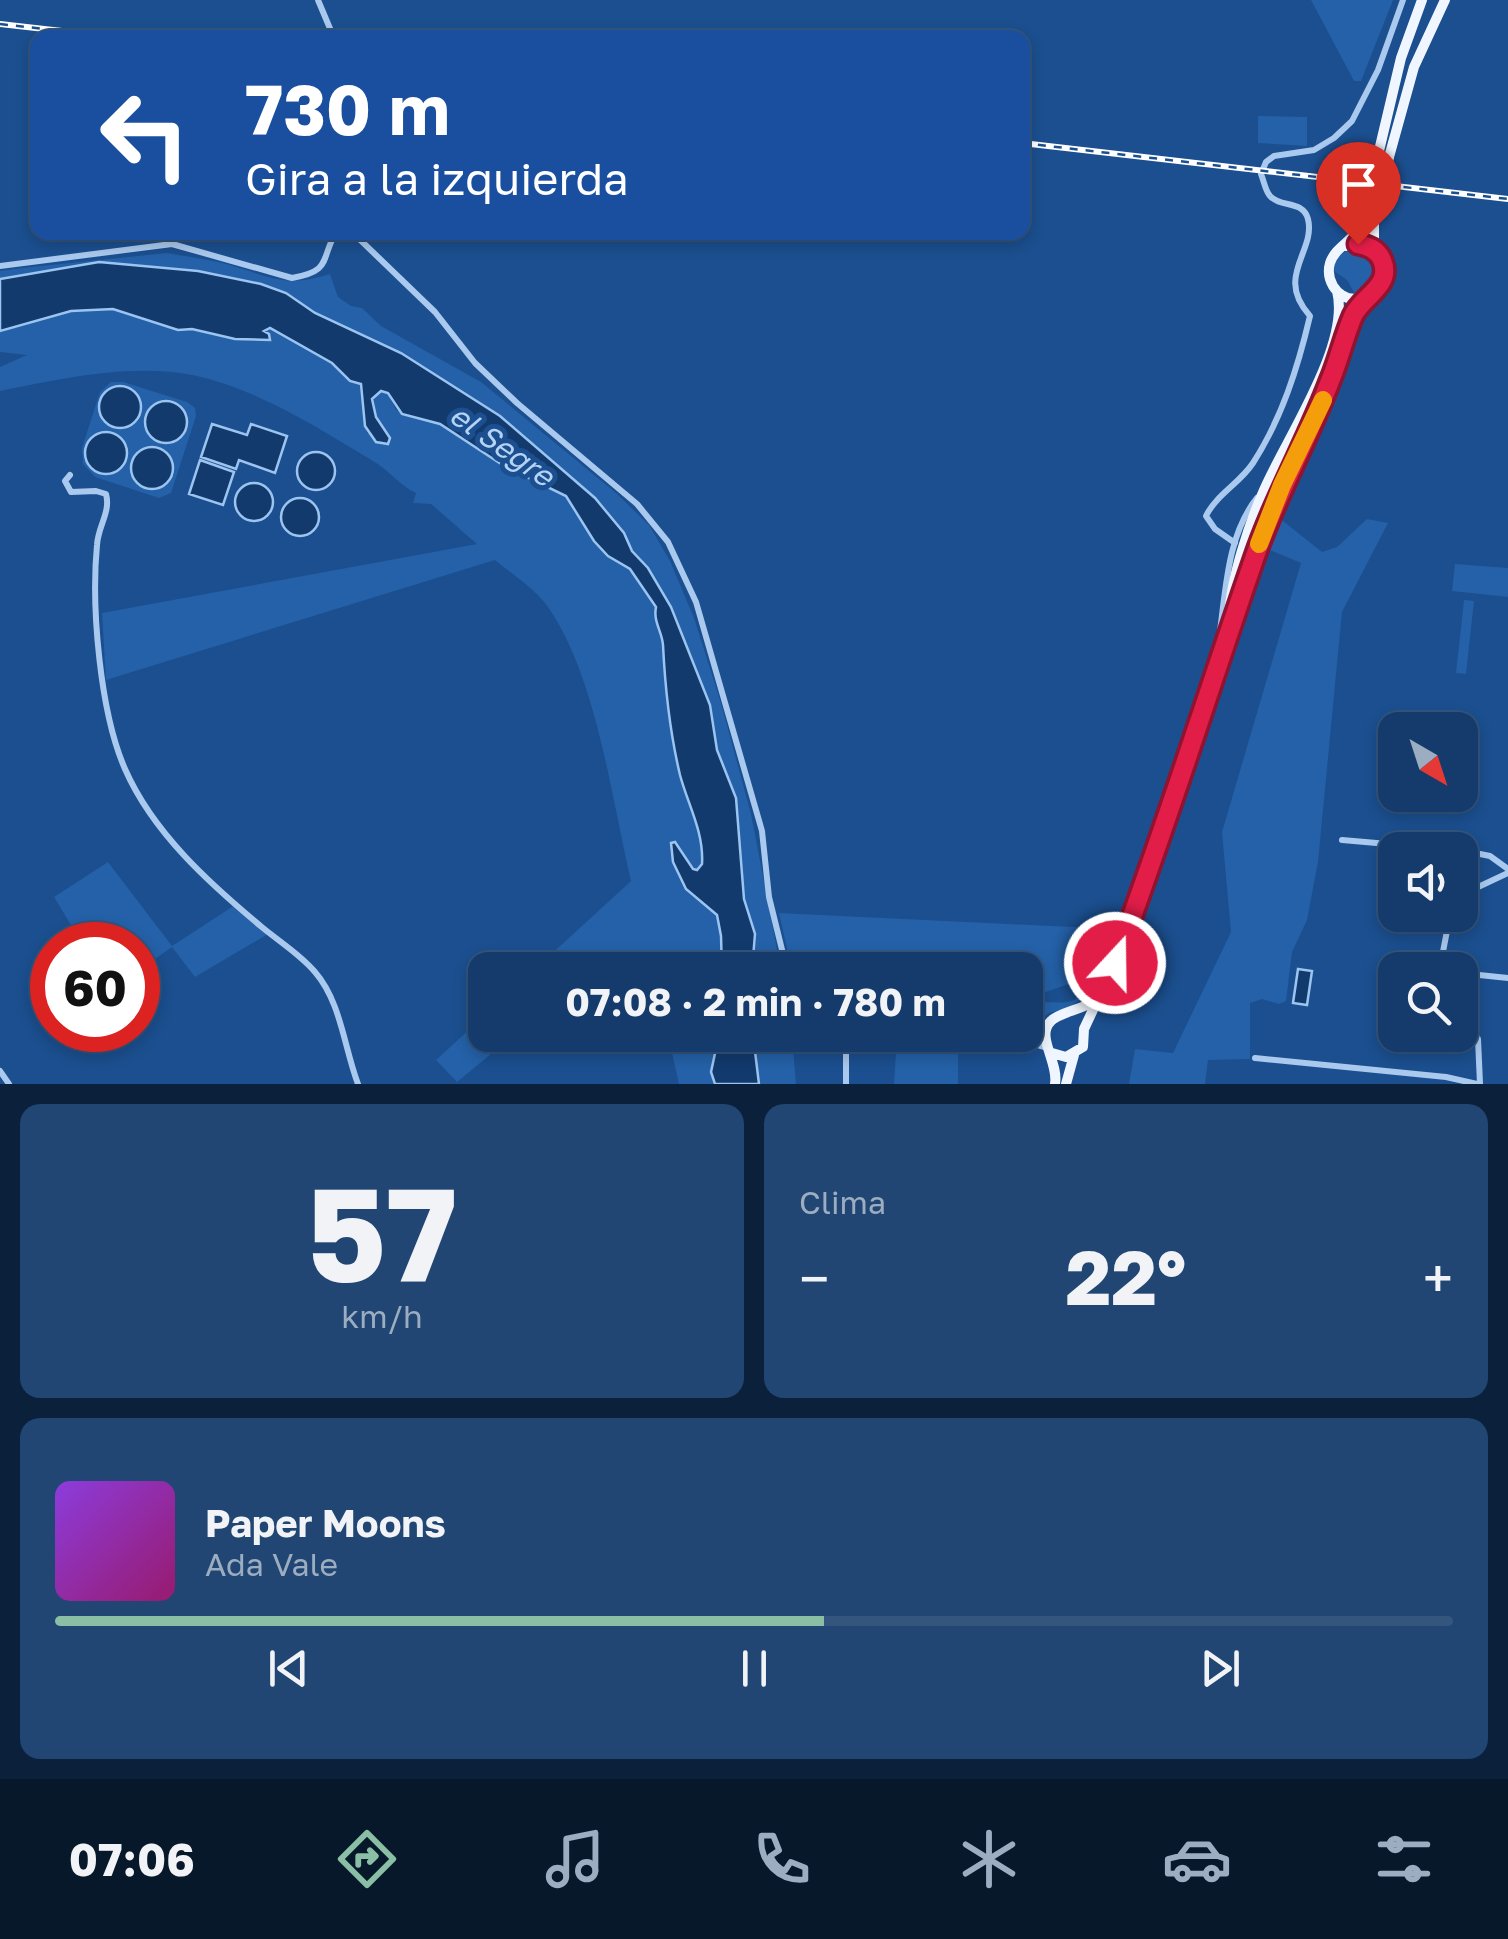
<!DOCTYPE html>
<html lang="es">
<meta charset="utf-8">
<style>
:root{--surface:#143b6b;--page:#214673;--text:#f1f3f6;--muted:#9dadc1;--line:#33557e;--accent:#8abfa5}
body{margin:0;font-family:"Golos Text",sans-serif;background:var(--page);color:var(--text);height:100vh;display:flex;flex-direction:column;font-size:38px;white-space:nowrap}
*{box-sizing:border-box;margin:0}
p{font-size:32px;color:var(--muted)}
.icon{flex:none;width:55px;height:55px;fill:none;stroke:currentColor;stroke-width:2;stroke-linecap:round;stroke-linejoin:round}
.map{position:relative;height:1084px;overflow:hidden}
.panel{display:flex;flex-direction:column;gap:20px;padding:20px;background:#0b203b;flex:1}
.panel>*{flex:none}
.hud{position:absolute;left:30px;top:30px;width:1000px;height:210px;border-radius:20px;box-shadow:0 5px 15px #0003,0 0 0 2px var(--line);background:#1a4fa0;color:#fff;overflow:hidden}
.needle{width:65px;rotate:141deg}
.tools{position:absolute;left:1378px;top:712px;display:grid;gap:20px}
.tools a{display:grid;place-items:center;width:100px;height:100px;border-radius:20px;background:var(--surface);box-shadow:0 5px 15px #0003,0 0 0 2px var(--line);font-size:50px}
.speed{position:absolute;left:30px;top:922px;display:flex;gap:20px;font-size:50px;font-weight:700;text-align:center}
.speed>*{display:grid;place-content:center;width:130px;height:130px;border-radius:50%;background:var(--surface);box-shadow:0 5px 15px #0003,0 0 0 2px var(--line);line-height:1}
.speed .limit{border:15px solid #d22;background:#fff;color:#111}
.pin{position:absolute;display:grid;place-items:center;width:85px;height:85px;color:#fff;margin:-102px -42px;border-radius:50% 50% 50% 0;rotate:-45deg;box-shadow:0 0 10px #0007}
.pin .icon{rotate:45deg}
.me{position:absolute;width:110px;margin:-55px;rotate:21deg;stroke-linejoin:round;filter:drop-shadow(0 0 8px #0008)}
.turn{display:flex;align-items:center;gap:35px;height:210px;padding:0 50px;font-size:45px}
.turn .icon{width:130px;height:130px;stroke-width:2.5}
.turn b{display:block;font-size:70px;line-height:85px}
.big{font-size:75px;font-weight:700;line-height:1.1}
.panel .widget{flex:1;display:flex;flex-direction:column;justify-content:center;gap:15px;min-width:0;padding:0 35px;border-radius:20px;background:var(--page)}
.panel .dial{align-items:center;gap:0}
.dial b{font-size:130px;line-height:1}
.song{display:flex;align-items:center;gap:30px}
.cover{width:120px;height:120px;border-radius:15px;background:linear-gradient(135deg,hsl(270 70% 55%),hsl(320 70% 35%))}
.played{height:10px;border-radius:5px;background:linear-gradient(90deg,var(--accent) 55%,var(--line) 55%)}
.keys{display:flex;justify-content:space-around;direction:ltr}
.heat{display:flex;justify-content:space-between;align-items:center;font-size:55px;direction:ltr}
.panel .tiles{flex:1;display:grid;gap:20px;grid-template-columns:1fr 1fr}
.widget:last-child{grid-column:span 2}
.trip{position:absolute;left:468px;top:952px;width:575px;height:100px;border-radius:20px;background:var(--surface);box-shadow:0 5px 15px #0003,0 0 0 2px var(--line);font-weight:700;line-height:100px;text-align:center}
.menu{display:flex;height:160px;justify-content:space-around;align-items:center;background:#08182b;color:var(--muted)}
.menu .icon{width:70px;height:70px}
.menu .selected{color:var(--accent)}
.menu b{font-size:45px;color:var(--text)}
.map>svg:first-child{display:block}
</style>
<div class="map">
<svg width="1508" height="1084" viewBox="0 0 1508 1084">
<rect width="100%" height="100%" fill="#1b4f8f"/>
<path fill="#2461a8" d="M1311 0H1393L1361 81H1354Z
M1258 116 1307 117V146L1258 143Z
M1357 249 1365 257H1375L1379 264 1372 274V288L1355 294 1347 280 1334 271C1334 256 1343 251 1357 249Z
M167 253C188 257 209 259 230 265 270 277 287 288 330 274L338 297 351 306 362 308 381 326 481 382 616 493 649 525 670 561 694 618 721 703 751 814 781 970H752L756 938 744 899 736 798 717 750 710 705 671 607 643 562 632 551 624 533 595 497 494 412 401 353 315 313 286 293 261 284 99 262 0 279V271L22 268Z
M113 309 178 330 192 329 235 339 270 340 263 331 270 328 332 363 350 381 361 384 367 433 387 432 376 417 371 399 381 391 387 392 396 410 440 424 504 466 566 496 594 541 603 552 630 569 656 608C653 622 662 631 663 645 666 687 670 733 680 775 688 805 704 832 702 864L697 870 693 869 675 842 670 851 686 889 717 915 721 936 722 970H649L645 957 619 953 593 970H534L631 881C612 800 597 683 552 613 539 591 514 576 495 560L106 680 102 613 477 544 431 504 413 503 416 493C399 485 389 470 373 461 318 428 256 388 192 375 130 363 60 379 0 391V367L27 355 0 352V331L71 311Z
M111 382H123L187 402 195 408 196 416 171 493 159 498 95 477 83 464 82 448 100 392Z
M1278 517 1322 552 1337 547 1367 519 1388 523 1342 612 1318 862 1307 920 1292 952 1286 1001 1279 1004 1262 999 1250 1003V1059L1208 1060 1205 1084H1129L1135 1049 1173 1053 1231 932 1222 832 1301 563 1265 548Z
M1455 564 1508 568V597L1452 591Z
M1464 600 1474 601 1466 674 1456 673Z
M108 862 172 946 235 905 268 934 195 977 172 947 138 971V945H83L54 897Z
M779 913 1115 929 1090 992 1070 1007 1049 1013 1026 1029 1025 1008C1052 993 1074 1017 1089 982L1081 980 1025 999V970H988L985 967 792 970Z
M485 1015V1035H514L457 1082 436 1060Z
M668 1035H719L711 1072 715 1084H679Z
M753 1035H792L796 1084H759Z
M896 1052 958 1054V1084H894Z"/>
<path fill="#123a6d" stroke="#9cc4f0" stroke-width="2.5" d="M99 262 198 271 261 284 286 293 315 313 401 353 500 416 595 498 624 533 632 551 648 568 671 607 710 705 717 750 736 798 744 899 755 934 752 970H722L721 936 717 915 686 889 673 862 671 843 675 842 693 869 697 870 702 864C704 832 688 805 680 775 670 733 665 686 663 645 662 631 653 622 656 607L630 569 608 556 594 541 566 496 504 466 440 424 402 414 388 393 381 391 372 399 376 417 390 438 388 444 376 442 365 426 361 384 350 381 332 363 270 328 264 331 269 334 270 340 235 339 192 329 178 330 113 309 71 311 0 331V279Z
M99 407a21 21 0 1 1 42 0a21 21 0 1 1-42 0Z
M145 422a21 21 0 1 1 42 0a21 21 0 1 1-42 0Z
M212 424 247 435 251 424 287 436 275 473 239 460 236 469 201 457Z
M85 453a21 21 0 1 1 42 0a21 21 0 1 1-42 0Z
M131 468a21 21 0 1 1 42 0a21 21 0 1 1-42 0Z
M297 471a19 19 0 1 1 38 0a19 19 0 1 1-38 0Z
M200 460 234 472 223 505 189 494Z
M235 502a19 19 0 1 1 38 0a19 19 0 1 1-38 0Z
M281 517a19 19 0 1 1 38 0a19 19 0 1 1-38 0Z
M1298 969 1312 971 1307 1005 1293 1003Z
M719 1035H753L759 1084H715L711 1072Z"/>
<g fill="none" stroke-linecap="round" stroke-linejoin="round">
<path stroke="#a9c9ee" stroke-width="6" d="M318 0 334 38
M352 232 435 312 475 363 517 403 637 504 668 542 696 602 762 831 769 897 787 970
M0 266 172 244 292 278C332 271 320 260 336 232
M70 475 65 481 71 492 96 491 106 494C111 512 98 526 97 545 91 607 100 712 125 769 153 833 210 884 263 928 280 942 301 955 315 972 341 1002 344 1047 358 1084
M1235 543 1215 529 1206 516C1216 495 1240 483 1253 463 1282 418 1298 367 1310 316 1274 276 1316 252 1308 219 1303 200 1281 208 1270 196 1265 190 1264 181 1261 174L1266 162 1274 156 1314 150 1334 138 1352 121 1378 70 1403 0
M1225 641 1220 631C1226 587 1228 534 1257 498
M1342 840 1457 850
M1460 850 1490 856 1508 869
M1460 905 1476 888 1508 873
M1444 970 1442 957 1450 915
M1460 973 1508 978
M1460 1006 1478 1039 1480 1084
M815 1035C850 1046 983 1046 1019 1037 1030 1035 1038 1030 1047 1024
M1017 1039 1047 1048
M846 1040V1084
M1255 1058 1446 1077 1477 1084
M0 1071 9 1084"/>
<path stroke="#f0f6ff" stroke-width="10" d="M1378 155 1401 58 1422 0
M1389 157 1414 67 1445 0
M1345 246 1367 245C1412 271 1357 323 1333 286 1329 279 1328 270 1330 263 1336 245 1357 240 1363 220
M1374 250V222
M1229 616C1231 579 1249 524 1264 490 1286 439 1351 345 1337 291
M1052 1053 1066 1057 1083 1047 1084 1029 1115 963 1171 811 1253 560 1289 470 1314 423 1353 316 1366 297
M1055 1084C1059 1062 1035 1036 1051 1021 1060 1012 1082 1010 1096 1000
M1066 1084 1074 1055"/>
<g stroke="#fff" stroke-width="6">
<path id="rail" d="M0 24 124 38
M1022 143 1508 199"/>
</g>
<use href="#rail" stroke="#1b4f8f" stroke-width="2.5" stroke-dasharray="8" stroke-linecap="butt"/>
<path stroke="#f0f6ff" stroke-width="10" d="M1363 220 1378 155
M1374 222 1389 157"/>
</g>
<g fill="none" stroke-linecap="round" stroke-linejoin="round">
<g stroke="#92132f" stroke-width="25">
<path id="route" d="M1115 963C1165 830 1207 695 1253 562 1274 499 1307 442 1330 381 1339 360 1344 337 1353 316 1362 296 1393 286 1382 260 1377 249 1368 246 1358 244"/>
</g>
<use href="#route" stroke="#e11d48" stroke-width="18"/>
<path stroke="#f59e0b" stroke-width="18" d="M1259 544 1282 485 1323 400"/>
</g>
<g text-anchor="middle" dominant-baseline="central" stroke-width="10" stroke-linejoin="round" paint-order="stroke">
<g font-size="30" font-style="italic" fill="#b5d3f5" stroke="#1b4f8f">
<text transform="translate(502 445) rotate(35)">el Segre</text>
</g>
</g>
</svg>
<div class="tools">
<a><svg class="needle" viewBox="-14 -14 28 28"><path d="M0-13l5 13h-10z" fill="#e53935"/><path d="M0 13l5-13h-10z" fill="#9dadc1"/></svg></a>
<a><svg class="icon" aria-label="sound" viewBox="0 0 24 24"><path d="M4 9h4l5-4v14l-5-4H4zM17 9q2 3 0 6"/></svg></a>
<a><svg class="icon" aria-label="search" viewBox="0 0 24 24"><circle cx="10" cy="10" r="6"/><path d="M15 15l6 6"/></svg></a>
</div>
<div class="speed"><div class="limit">60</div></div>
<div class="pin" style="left:1358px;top:244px;background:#d93025"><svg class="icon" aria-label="arrive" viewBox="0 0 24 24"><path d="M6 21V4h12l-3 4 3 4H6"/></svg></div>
<svg class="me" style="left:1115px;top:963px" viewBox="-20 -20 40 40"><circle r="17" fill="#e11d48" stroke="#fff" stroke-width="3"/><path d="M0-11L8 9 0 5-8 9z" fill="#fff"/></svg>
<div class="trip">07:08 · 2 min · 780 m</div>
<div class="hud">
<div class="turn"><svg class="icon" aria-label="left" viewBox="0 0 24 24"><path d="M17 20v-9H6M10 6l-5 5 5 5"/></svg><div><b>730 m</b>Gira a la izquierda</div></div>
</div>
</div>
<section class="panel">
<div class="tiles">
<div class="widget dial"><b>57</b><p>km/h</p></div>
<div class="widget"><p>Clima</p>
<div class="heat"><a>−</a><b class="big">22°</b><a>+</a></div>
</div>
<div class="widget">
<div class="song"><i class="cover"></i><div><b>Paper Moons</b><p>Ada Vale</p></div></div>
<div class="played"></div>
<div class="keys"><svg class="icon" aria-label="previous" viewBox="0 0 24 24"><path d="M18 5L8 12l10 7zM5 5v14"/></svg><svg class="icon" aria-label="pause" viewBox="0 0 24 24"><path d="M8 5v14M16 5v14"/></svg><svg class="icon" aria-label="next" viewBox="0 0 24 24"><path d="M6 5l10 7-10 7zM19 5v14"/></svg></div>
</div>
</div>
</section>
<nav class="menu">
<b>07:06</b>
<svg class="icon selected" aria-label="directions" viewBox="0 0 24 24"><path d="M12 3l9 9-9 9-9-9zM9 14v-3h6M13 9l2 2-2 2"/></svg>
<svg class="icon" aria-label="music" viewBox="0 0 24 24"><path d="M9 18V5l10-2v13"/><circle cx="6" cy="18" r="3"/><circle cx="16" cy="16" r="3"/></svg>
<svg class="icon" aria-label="phone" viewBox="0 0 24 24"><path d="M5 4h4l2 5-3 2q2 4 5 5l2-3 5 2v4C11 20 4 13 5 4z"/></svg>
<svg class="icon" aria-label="climate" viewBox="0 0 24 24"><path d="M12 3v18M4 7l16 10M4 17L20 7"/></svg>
<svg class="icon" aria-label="car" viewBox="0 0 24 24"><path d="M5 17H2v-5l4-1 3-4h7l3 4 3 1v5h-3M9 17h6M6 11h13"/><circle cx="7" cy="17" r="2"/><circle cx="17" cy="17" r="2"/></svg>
<svg class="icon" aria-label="filters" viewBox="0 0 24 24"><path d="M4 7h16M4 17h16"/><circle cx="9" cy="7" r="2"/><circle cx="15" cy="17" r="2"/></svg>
</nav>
